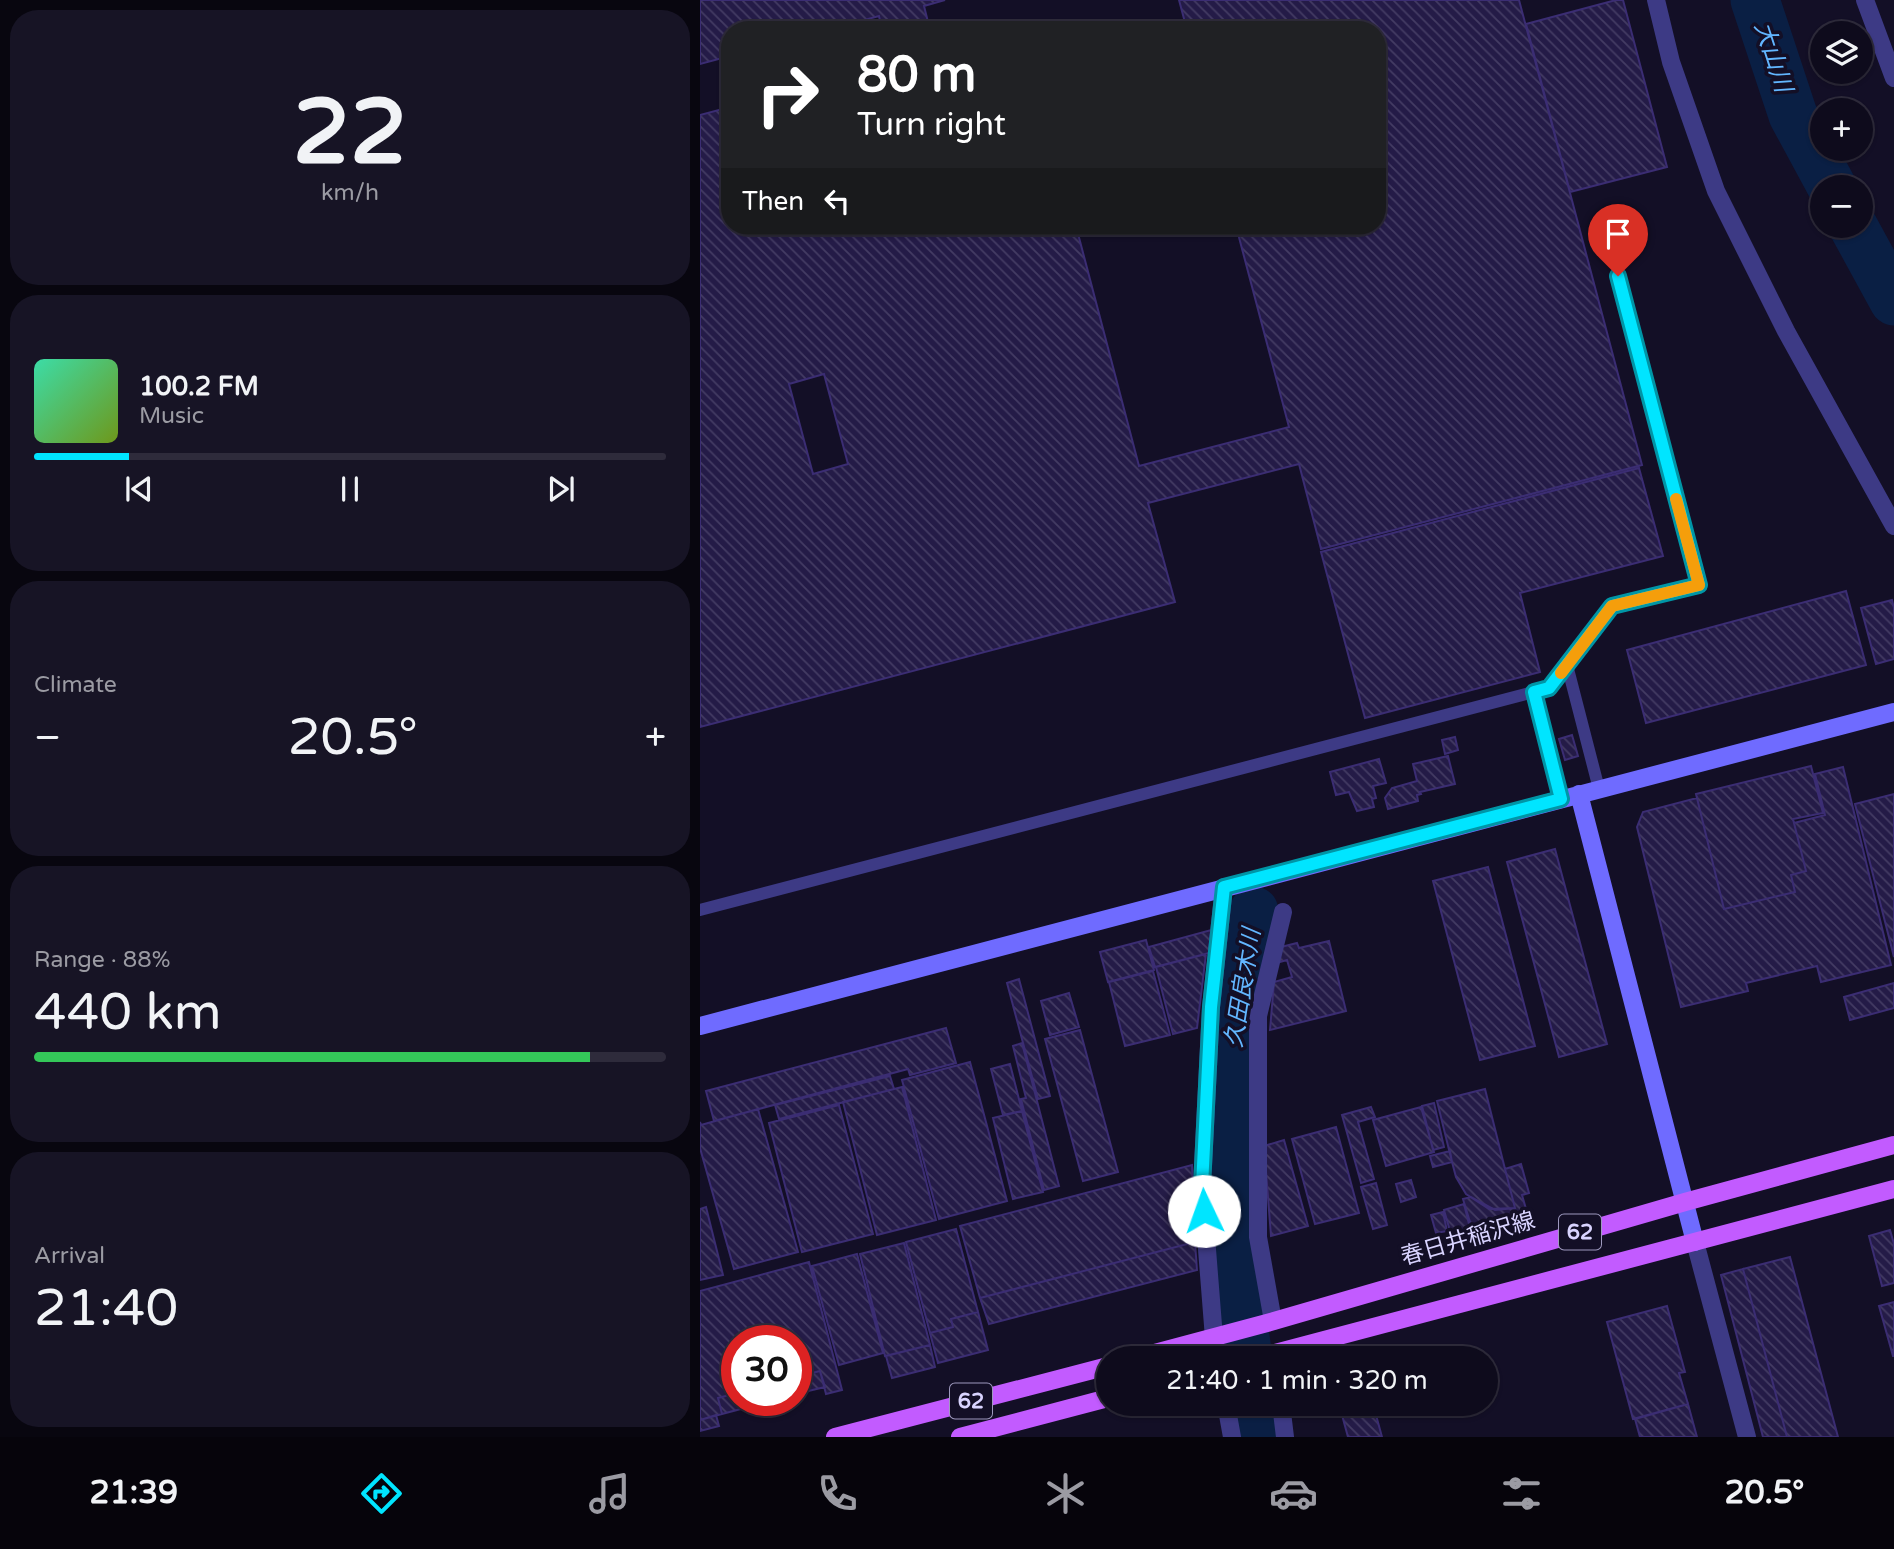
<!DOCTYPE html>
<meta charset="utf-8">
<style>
:root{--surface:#0e0b1c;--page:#171425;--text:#f1f3f6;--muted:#9b9ba3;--line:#2e2b3b;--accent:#00e5ff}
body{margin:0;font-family:"Varela Round","Noto Sans JP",sans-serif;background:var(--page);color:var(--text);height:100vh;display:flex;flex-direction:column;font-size:26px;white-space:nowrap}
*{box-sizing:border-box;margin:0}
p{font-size:23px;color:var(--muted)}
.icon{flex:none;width:38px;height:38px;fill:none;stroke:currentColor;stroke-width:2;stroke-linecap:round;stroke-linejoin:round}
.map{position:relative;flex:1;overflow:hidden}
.panel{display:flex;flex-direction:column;gap:10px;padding:10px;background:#08060f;width:700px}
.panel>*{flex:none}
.guide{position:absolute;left:21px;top:21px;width:665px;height:214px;border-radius:28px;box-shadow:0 2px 5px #0004,0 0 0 2px var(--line);background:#202124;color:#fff;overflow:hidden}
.fabs{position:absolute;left:1110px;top:21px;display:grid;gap:14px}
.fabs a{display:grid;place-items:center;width:63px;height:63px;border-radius:50%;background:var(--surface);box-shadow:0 2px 5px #0004,0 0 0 2px var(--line);font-size:35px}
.speed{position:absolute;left:21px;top:1325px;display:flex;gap:14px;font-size:35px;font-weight:700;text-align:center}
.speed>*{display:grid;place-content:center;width:91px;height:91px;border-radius:50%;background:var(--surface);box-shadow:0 2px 5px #0004,0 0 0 2px var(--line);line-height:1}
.speed .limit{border:10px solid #d22;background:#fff;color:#111}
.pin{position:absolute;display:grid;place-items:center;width:60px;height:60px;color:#fff;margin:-72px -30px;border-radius:50% 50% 50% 0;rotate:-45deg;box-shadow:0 0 7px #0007}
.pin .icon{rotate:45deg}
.me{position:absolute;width:77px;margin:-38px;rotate:357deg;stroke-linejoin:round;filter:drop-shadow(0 0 5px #0008)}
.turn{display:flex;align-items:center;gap:24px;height:147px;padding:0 21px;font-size:32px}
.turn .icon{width:91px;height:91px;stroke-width:2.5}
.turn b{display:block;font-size:49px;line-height:60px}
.then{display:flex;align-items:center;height:66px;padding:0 21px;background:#0003;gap:14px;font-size:26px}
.big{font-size:52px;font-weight:600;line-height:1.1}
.panel .widget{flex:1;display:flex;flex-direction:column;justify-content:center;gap:10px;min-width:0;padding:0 24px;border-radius:28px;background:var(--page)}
.panel .dial{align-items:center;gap:0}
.dial b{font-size:91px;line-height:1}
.song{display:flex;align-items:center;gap:21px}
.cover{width:84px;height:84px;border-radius:10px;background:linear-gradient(135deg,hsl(160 70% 55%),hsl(80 70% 35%))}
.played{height:7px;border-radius:4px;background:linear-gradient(90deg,var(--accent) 15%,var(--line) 15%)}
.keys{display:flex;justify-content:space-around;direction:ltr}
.heat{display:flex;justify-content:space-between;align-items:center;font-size:38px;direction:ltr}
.charge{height:10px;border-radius:5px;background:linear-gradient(90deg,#34c759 88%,var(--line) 0)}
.trip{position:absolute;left:396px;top:1346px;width:402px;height:70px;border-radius:35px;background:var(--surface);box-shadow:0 2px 5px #0004,0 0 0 2px var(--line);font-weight:600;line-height:70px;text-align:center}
.tabs{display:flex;height:112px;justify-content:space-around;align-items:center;background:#06040b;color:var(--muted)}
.tabs .icon{width:49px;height:49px}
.tabs .on{color:var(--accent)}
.tabs b{font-size:32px;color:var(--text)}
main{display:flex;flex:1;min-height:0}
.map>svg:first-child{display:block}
</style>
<main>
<section class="panel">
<div class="widget dial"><b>22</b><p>km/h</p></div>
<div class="widget">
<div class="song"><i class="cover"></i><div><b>100.2 FM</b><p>Music</p></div></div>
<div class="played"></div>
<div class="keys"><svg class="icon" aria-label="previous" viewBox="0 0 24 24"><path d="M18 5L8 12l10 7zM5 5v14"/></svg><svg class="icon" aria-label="pause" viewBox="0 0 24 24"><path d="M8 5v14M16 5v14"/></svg><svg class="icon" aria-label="next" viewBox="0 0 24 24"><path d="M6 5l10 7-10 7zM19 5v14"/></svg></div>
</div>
<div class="widget"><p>Climate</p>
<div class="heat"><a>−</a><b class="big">20.5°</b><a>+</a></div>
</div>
<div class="widget"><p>Range · 88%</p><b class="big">440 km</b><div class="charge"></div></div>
<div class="widget"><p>Arrival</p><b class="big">21:40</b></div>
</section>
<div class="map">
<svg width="1194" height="1437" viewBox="0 0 1194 1437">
<defs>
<pattern id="building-back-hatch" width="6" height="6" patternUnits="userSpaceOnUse" patternTransform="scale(1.75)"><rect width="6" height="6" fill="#241b47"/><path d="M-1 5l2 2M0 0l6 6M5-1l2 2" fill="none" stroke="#433b63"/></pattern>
</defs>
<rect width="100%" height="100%" fill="#130f26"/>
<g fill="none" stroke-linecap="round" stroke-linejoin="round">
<path stroke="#0a1f44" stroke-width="49" d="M1055 0 1093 115 1132 187
M1153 226 1194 301
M548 1358C539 1295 530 1230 527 1166 523 1081 542 995 554 911
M554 1404 559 1437"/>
</g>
<path fill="url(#building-back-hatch)" stroke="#3b2d73" stroke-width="2" fill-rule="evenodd" d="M0 0H245L224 6 230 30H182L179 16 128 30H30V56L0 64Z
M479 0H819L942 465 621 549 599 464 448 503 475 602 0 727V115L30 107V226H376L439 466 589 427 536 226H677V30H487ZM124 374 148 464 113 474 89 384Z
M916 0H923L967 167 870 192 826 24Z
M939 468 963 556 820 593 840 672 665 718 621 552Z
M1146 591 1166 665 946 723 927 650Z
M1192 600 1194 608V659L1176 664 1161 608Z
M872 735 878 756 865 760 859 739Z
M755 737 758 750 745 754 742 740Z
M748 756 755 784 720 792 721 794 717 795 718 801 688 809 685 798 692 788 717 781 713 764Z
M679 759 686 783 673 786 676 798 672 799 674 807 657 811 649 792 636 795 630 772Z
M1111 766 1123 813 1093 819 1106 871 1091 875 1095 892 1024 909 996 794Z
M1143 767 1191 965 1121 982 1117 966 1046 983 1048 991 981 1007 937 827 943 812 997 798 1024 909 1095 892 1091 875 1106 871 1094 823 1125 815 1115 774Z
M1194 794V957L1155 804Z
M855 849 907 1044 859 1057 807 862Z
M788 867 835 1046 780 1060 733 881Z
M511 930 509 953 455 967 449 947Z
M446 940 454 970 408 982 400 952Z
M629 941 646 1011 570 1030 574 982 592 977 587 960 580 962 577 948 597 943 599 948Z
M506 954 497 1028 473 1034 456 967Z
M453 971 470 1035 425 1046 409 982Z
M319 979 350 1096 338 1099 307 983Z
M1194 983V1008L1150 1020 1144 997Z
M369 993 379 1027 350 1035 341 1001Z
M246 1028 256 1063 210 1075 208 1069 14 1121 6 1091Z
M380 1030 418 1172 383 1181 345 1039Z
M322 1043 359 1186 344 1190 321 1099 326 1098 313 1046Z
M270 1062 307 1201 239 1219 202 1080Z
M310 1064 322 1111 303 1115 291 1069Z
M190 1076 194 1089 79 1119 75 1105Z
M202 1087 236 1220 177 1235 143 1102Z
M785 1089 805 1169 815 1208 789 1209 766 1194 756 1177 752 1162 737 1101Z
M734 1103 744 1147 733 1150 722 1106Z
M139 1105 173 1234 102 1252 69 1123Z
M671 1107 675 1117 658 1122 674 1179 661 1183 642 1115Z
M721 1107 734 1152 686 1166 673 1120Z
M58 1109 98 1252 34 1269 0 1148V1122L1 1125Z
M322 1111 343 1192 313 1199 293 1118Z
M636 1127 659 1213 615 1224 592 1139Z
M584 1140 608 1226 571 1236 564 1146Z
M750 1151 752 1162 733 1167 730 1156Z
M821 1164 829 1193 822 1195 828 1216 773 1232 763 1199 771 1197 795 1210 815 1208 805 1169Z
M492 1165 495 1242 280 1298 260 1226Z
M711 1180 716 1197 701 1202 696 1184Z
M676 1183 687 1225 673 1229 661 1187Z
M764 1204 771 1232 752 1238 744 1210Z
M6 1207 23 1275 0 1280V1209Z
M743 1212 747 1231 736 1233 731 1215Z
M256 1229 278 1312 251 1319 253 1327 230 1333 206 1242Z
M1190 1230 1194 1244V1283L1182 1286 1169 1236Z
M495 1242 497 1270 289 1324 280 1298Z
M204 1243 230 1345 185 1356 160 1254Z
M157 1254 183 1353 139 1365 112 1266Z
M1090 1257 1138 1437H1087L1043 1269Z
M109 1262 142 1390 126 1394 120 1371 96 1377V1340H37V1393L18 1398 22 1414 0 1420V1291Z
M1043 1269 1087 1437H1063L1021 1275Z
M1194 1302V1356H1193L1179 1306Z
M967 1306 985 1372 979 1373 988 1404 933 1419 907 1322Z
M278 1312 288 1350 238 1363 230 1333 253 1327 251 1319Z
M230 1345 235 1367 192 1378 186 1356Z
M120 1371 125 1387 96 1394V1377Z
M37 1393V1400H75L22 1414 18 1398Z
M639 1404H673L682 1437H648Z
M988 1404 997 1437H940L935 1419Z
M16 1415 19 1426 0 1431V1420Z"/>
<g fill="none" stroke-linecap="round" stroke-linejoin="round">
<path stroke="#3d3a85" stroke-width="12" d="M867 665 899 789
M834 692 861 799
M0 910 849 688 912 606 998 585 918 276"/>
<path stroke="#3d3a85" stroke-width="18" d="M956 0 971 62 1016 191 1086 331 1194 526
M1165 0 1194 78
M995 1242 1047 1437
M573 1321 558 1237V1016L583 912
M514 1338 502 1186 511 1007 524 887
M526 1404 532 1437
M581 1404 585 1437"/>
<path stroke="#6f6bff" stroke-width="18" d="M879 794 995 1242
M0 1026 1194 712"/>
<path stroke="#c25bff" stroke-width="18" d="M436 1358 567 1323 985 1202 1194 1145
M556 1358 1194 1189
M135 1437 408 1366
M260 1437 408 1398"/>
</g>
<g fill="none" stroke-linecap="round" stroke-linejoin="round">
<g stroke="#0095a6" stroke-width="18">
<path id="route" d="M504 1211 502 1186 511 1007 524 887 861 799 834 692 849 688 912 606 999 585 918 276"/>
</g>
<use href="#route" stroke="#00e5ff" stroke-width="12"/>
<path stroke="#f59e0b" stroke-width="12" d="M861 673 912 606 999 585 976 499"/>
</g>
<g text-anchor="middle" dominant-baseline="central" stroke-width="7" stroke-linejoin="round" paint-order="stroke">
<g fill="#130f26" stroke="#9e99be" stroke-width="2">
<rect x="859" y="1214.5" width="42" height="35" rx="5"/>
<rect x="250" y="1383.5" width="42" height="35" rx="5"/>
</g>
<g font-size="21" font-weight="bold" fill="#d9d4ff">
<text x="880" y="1232">62</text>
<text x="271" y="1401">62</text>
</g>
<g font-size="23" fill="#d9d4ff" stroke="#130f26">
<text transform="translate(768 1239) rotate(-16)">春日井稲沢線</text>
</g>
<g font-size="24" font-style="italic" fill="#62b6ff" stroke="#130f26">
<text transform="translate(1073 57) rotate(72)">大山川</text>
<text transform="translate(543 988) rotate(-81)">久田良木川</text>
</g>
</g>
</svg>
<div class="fabs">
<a><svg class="icon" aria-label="layers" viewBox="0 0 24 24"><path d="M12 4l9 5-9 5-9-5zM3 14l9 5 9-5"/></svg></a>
<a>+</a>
<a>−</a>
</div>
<div class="speed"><div class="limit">30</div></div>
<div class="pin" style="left:918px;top:276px;background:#d93025"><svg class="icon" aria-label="arrive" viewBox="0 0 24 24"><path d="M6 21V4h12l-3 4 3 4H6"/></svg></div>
<svg class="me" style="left:504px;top:1211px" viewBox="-20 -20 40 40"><circle r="19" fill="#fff"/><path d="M0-13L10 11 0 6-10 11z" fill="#00e5ff"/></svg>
<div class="trip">21:40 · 1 min · 320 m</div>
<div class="guide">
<div class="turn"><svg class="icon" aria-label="right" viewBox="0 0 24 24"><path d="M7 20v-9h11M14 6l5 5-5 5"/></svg><div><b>80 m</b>Turn right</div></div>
<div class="then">Then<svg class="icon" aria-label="left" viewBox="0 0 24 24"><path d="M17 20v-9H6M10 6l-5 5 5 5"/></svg></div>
</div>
</div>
</main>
<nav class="tabs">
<b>21:39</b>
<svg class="icon on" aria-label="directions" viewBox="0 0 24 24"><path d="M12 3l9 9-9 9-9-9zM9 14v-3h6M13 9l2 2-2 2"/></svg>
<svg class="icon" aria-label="music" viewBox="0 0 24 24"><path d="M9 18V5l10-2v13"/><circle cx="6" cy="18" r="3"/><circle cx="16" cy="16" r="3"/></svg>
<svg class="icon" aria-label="phone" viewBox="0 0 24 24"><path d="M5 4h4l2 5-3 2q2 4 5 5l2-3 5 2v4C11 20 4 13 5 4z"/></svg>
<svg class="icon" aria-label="climate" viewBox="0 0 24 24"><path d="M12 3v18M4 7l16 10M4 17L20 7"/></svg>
<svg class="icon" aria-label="car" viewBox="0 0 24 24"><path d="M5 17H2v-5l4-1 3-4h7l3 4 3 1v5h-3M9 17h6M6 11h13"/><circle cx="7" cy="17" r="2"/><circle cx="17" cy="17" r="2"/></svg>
<svg class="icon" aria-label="filters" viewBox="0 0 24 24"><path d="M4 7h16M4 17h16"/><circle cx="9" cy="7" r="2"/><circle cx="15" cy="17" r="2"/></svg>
<b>20.5°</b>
</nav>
